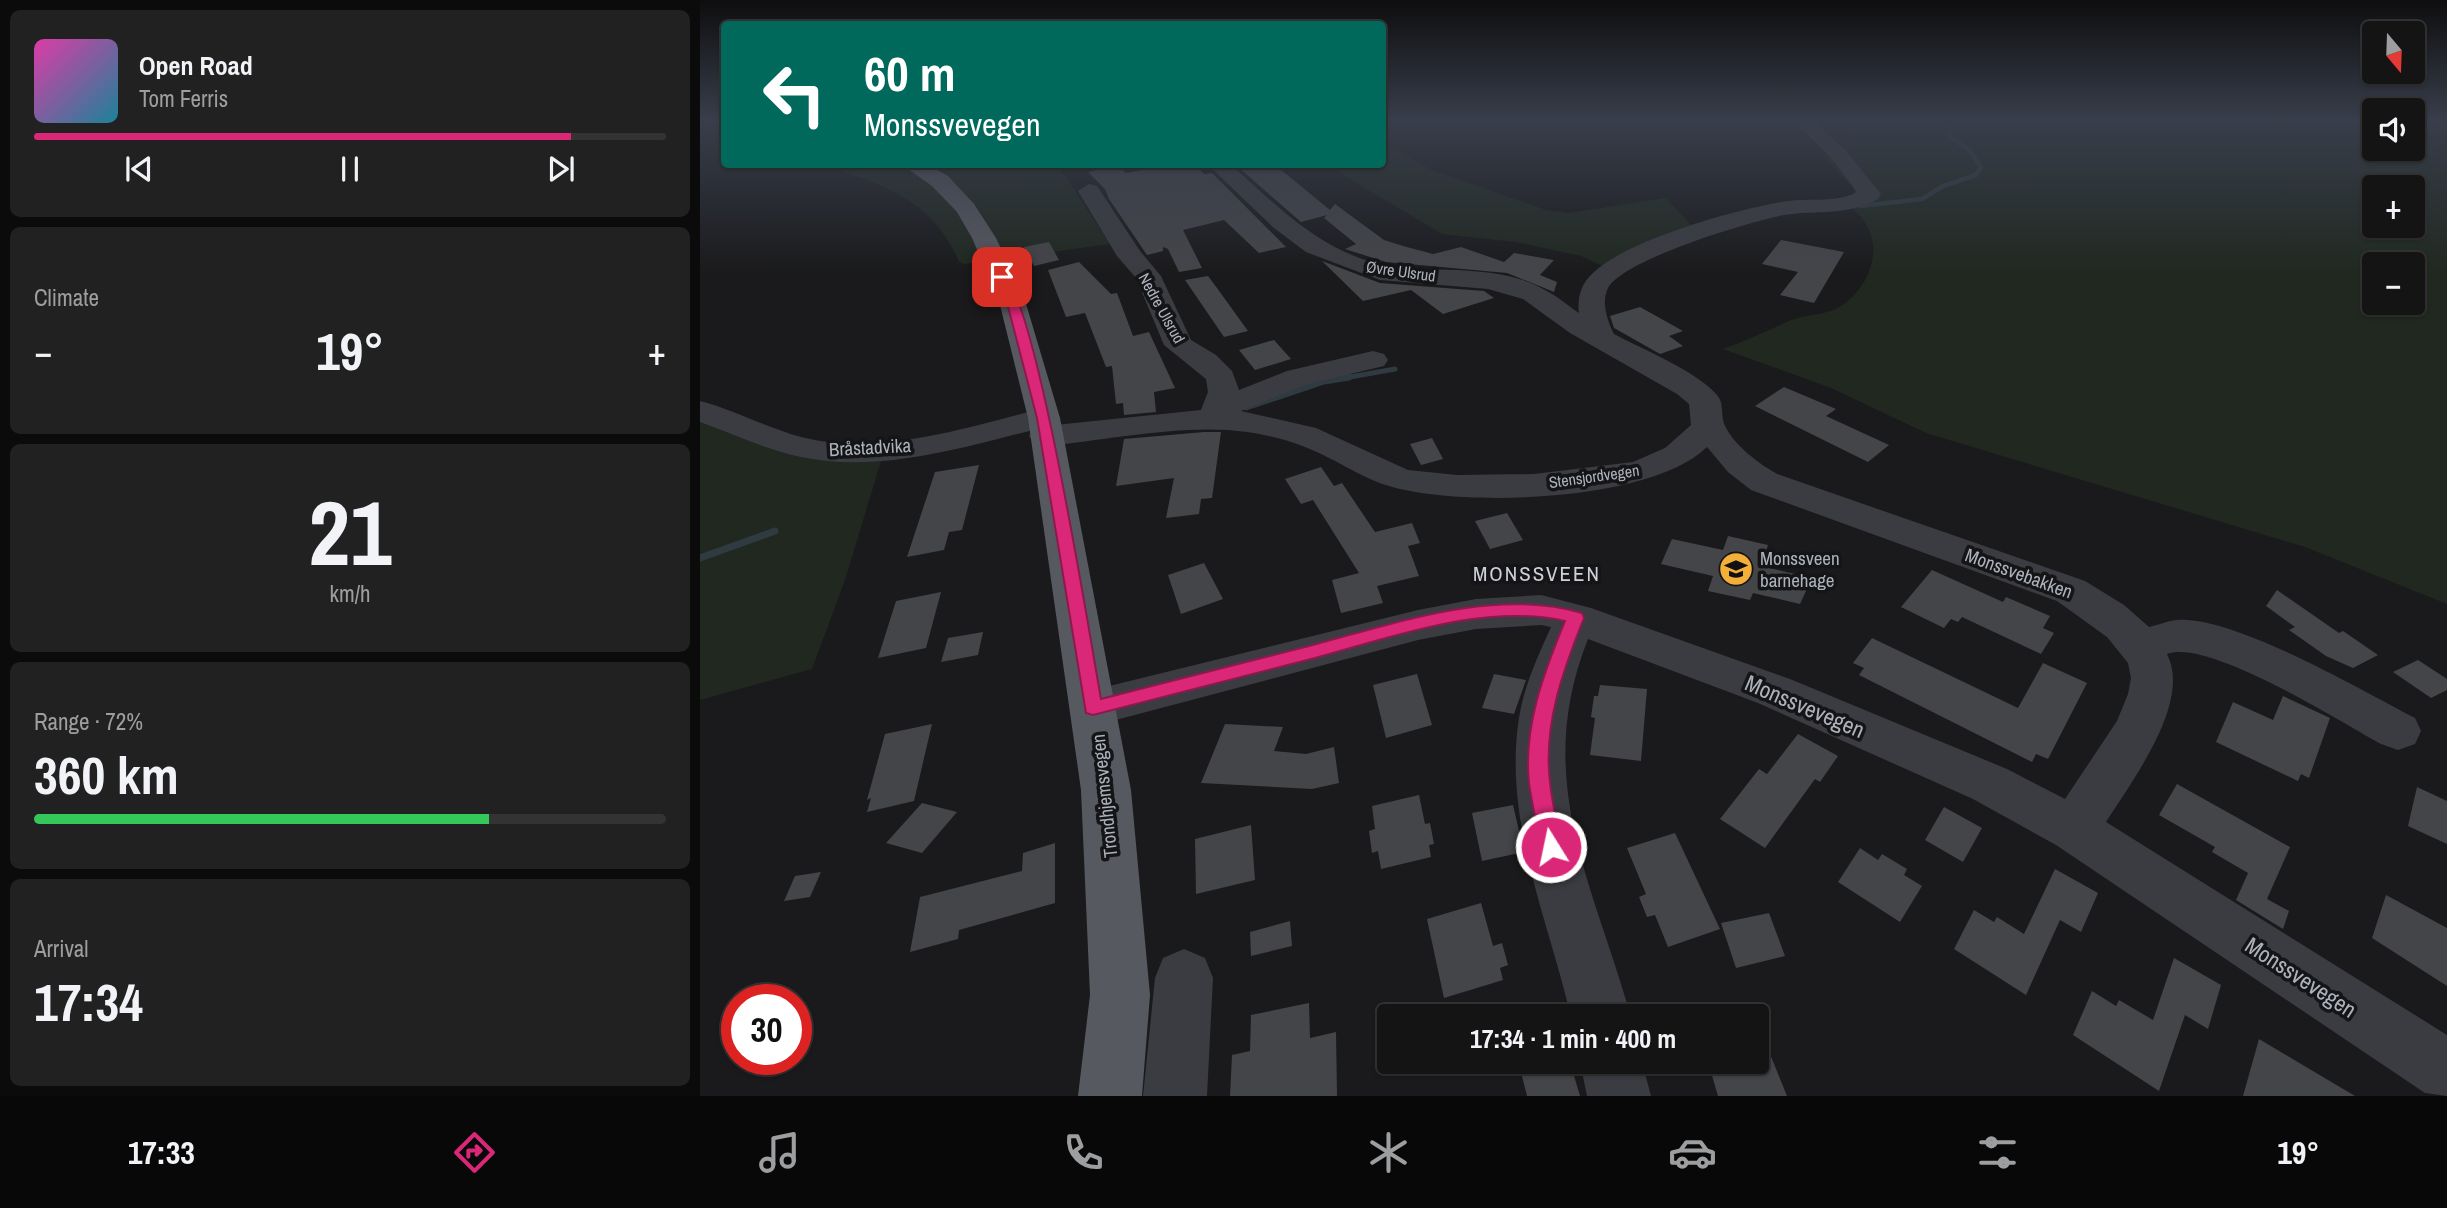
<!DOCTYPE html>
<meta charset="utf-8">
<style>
:root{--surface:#141415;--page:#212122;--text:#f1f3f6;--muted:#9d9ea0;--line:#333334;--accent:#db2777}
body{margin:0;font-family:"Archivo Narrow",sans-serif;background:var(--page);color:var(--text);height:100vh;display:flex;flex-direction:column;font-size:26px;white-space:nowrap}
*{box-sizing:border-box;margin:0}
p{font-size:23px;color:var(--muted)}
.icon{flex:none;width:38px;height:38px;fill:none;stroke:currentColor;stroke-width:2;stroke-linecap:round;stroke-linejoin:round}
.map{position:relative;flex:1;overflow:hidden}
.details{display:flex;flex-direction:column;gap:10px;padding:10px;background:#0b0b0c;width:700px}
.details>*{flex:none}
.banner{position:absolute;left:21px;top:21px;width:665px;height:147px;border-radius:7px;box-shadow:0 2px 5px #0004,0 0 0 2px var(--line);background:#00695c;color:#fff;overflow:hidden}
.needle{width:46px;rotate:161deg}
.fabs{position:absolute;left:1662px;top:21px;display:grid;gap:14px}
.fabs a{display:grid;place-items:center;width:63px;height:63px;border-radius:7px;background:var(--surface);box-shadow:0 2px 5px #0004,0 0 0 2px var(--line);font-size:35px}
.speed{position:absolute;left:21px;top:984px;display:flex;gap:14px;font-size:35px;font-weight:700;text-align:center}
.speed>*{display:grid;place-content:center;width:91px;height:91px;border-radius:50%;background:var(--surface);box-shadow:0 2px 5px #0004,0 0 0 2px var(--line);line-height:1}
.speed .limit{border:10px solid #d22;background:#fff;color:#111}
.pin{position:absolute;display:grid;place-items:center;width:60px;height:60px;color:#fff;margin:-30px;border-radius:14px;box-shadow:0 4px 10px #0006}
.me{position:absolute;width:77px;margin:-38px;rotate:350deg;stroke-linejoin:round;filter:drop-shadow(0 0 5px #0008)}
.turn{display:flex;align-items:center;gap:24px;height:147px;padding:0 28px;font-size:32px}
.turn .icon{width:91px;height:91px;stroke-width:2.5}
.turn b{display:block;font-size:49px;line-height:60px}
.big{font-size:52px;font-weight:800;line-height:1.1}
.details .widget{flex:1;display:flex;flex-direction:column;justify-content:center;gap:10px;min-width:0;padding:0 24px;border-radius:10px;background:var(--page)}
.details .dial{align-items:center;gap:0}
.dial b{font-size:91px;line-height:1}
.song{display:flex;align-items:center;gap:21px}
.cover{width:84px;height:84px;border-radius:10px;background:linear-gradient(135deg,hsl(320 70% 55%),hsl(190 70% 35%))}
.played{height:7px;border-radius:4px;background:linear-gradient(90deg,var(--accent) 85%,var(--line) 85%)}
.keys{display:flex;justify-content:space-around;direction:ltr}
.heat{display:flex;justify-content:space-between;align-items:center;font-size:38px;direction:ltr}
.charge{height:10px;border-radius:5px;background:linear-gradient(90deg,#34c759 72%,var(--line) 0)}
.trip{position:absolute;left:677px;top:1004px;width:392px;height:70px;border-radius:7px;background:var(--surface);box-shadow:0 2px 5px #0004,0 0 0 2px var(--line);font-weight:800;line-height:70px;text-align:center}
.tabs{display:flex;height:112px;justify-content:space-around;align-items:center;background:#080808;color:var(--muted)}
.tabs .icon{width:49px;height:49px}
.tabs .selected{color:var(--accent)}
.tabs b{font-size:32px;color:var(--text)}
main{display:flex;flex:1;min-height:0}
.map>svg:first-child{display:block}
</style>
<main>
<section class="details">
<div class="widget">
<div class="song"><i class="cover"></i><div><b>Open Road</b><p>Tom Ferris</p></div></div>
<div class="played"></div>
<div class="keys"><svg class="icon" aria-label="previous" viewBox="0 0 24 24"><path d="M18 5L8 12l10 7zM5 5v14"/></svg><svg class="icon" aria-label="pause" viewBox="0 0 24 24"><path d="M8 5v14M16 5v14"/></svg><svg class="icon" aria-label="next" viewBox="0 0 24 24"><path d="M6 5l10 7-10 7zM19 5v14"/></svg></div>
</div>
<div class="widget"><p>Climate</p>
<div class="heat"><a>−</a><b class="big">19°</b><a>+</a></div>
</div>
<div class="widget dial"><b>21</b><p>km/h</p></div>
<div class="widget"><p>Range · 72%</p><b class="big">360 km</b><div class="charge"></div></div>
<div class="widget"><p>Arrival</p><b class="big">17:34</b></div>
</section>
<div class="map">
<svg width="1747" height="1096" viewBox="0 0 1747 1096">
<rect width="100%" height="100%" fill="#1a1a1c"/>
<path fill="#202820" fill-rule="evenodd" d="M683 121H692L689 123 693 133 686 141 690 146 732 170 846 210 868 213 966 198 993 227 909 269 881 256 816 242 742 234 627 165 682 164Z
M1143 121H1675V149H1713V121H1747V604L1605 547 1226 433 1131 388 1023 349C1046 341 1067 331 1089 321 1105 314 1125 316 1141 306 1166 290 1183 254 1167 226 1162 216 1153 209 1145 202L1154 196V189L1121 154 1134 151 1132 140 1153 135ZM1675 187H1713V226H1675ZM1675 264H1713V303H1675Z
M116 165H380L359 167 410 244 265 264 259 262C234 200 178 180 116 165Z
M0 413 75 445 185 448 145 580 112 669 0 700Z"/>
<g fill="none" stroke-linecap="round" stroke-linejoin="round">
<path stroke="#2f3a41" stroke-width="4.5" d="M1161 206 1222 199 1243 186 1276 175 1281 167 1269 150 1249 136 1250 126 1245 121"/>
<path stroke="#2f3a41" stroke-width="5" d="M639 379 695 369"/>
<path stroke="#2f3a41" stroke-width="7" d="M546 407 624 381 649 377
M0 558 75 531"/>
</g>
<path fill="#444549" d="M471 164H495L504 174 512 173 586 247 559 253 524 220 483 230 502 268 479 272 468 249 463 247V251L447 255 409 199 405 189 388 172 417 165 426 173Z
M552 164 559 167 574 164 630 210 635 204 684 240 703 246 733 254 761 247 804 262 814 253 854 260 840 275 857 282 854 292 807 273 686 262 645 249 656 244 624 218 627 215 601 222 538 167Z
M1081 240 1144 252 1114 303 1080 295 1098 272 1062 264Z
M349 242 359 260 334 266 324 247Z
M622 261 680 283 784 291 794 298 743 314 711 290 663 301Z
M379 262 411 294 417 293 433 336 449 332 475 388 454 392 456 412 424 415 423 403 416 404 412 366 406 367 385 313 366 317 348 270Z
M508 276 517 288 548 331 524 337 485 280Z
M940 307 983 331 969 336 983 346 960 354 914 328 910 316Z
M574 340 591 359 555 370 539 350Z
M1084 387 1136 409 1126 416 1189 445 1168 462 1055 406Z
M504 432H521L512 498 501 499 499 514 466 518 474 478 416 486 424 439Z
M732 438 743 459 721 465 710 444Z
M279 465 262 530 249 532 244 550 207 557 235 472Z
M621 467 634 486 642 483 675 532 712 523 720 543 708 546 719 576 677 586 683 603 641 613 632 580 659 573 613 500 601 504 585 479Z
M807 513 823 540 790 549 775 521Z
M1028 536 1068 545 1061 566 1112 578 1100 604 1053 593 1050 600 1008 591 1013 576 961 564 972 539 1023 550Z
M504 563 523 599 481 614 468 575Z
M1232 570 1303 602 1306 597 1350 616 1343 628 1354 633 1341 654 1262 617 1258 622 1251 619 1244 628 1201 607Z
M1577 590 1639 633 1643 631 1678 655 1653 668 1626 656 1589 630 1595 627 1566 606Z
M241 592 226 648 178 658 196 601Z
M283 632 278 655 241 662 248 638Z
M1172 638 1318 708 1343 663 1387 683 1348 759 1336 754 1332 762 1159 675 1164 668 1153 663Z
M1718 660 1747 679V690L1731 698 1693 672Z
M717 674 732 725 686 738 673 685Z
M794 674 826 680 814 714 782 708Z
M900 685 947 689 941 761 890 755 895 718 891 717 894 696H898Z
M1583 696 1630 718 1609 778 1601 774 1598 781 1516 742 1533 702 1573 720Z
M232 724 214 801 167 812 171 798 167 800 185 734Z
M525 724 583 727 574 751 606 754 634 747 639 783 612 789 501 783Z
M1098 734 1138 756 1120 782 1115 779 1065 848 1020 819 1059 769 1067 774Z
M1477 784 1590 847 1567 899 1589 911 1583 929 1536 900 1548 873 1512 852 1515 847 1459 815Z
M1717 787 1747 801V844L1708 826Z
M719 795 725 824 730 823 734 844 729 845 731 857 681 869 678 851 672 853 669 831 675 829 672 806Z
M222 803 257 812 222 853 186 843Z
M813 805 824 852 782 861 772 813Z
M1244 807 1282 828 1263 862 1225 840Z
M551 825 555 880 496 894 495 839Z
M975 833 1020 929 968 947 955 915 947 917 939 897 946 894 927 848Z
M355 843V903L259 930 258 939 210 952 220 897 322 871 323 853Z
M1160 848 1178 860 1182 854 1207 869 1204 875 1222 886 1200 922 1138 882Z
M1355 869 1398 893 1381 932 1360 920 1326 995 1254 949 1274 910 1294 922 1297 917 1324 934Z
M121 872 110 897 84 901 95 876Z
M1686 895 1747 928V986L1672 938Z
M781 903 793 946 802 943 808 965 800 968 803 980 744 998 727 919Z
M1069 913 1085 956 1036 968 1021 923Z
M590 921 592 946 551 956 550 932Z
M1474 958 1521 985 1508 1029 1485 1015 1459 1091 1373 1035 1392 991 1416 1006 1419 1000 1453 1020Z
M609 1003 610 1038 636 1032 637 1096H530L532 1055 550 1051 551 1015Z
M1057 1022 1087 1096H1018L1008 1062H1057Z
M1559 1039 1655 1096H1543Z
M838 1062H870L880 1096H827L820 1068Z"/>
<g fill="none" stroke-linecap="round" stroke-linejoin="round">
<path fill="#3b3c41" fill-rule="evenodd" d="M1094 121H1114L1147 152 1181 194 1178 199C1149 216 1116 210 1084 215 1050 222 924 259 908 288 901 302 907 320 914 334 944 350 995 370 1017 395 1025 404 1020 416 1025 426 1035 446 1058 463 1077 474L1385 581 1424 605 1449 627C1458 625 1467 621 1476 620 1531 614 1663 691 1715 718L1721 731 1715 744 1698 750 1681 744C1641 722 1508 638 1467 654 1492 702 1432 781 1406 822L1747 1035V1096L1725 1093 1356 845 1273 799 1058 703 888 639C832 780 893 882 931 1017H871C848 919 803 820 819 718 824 686 838 656 851 627L841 625 776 629 718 640 393 726 377 721 370 708 377 695 393 690 718 610 776 599 841 595 891 608 1090 679 1307 769 1365 799 1417 721 1428 694 1431 678 1428 663 1407 637 1357 601 1051 490 1028 472 1007 447C951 502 762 508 689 486 667 480 648 467 627 457 602 444 575 436 547 432 486 423 408 440 346 446L334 443 329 436 333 430C257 449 179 473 101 457 66 450 34 434 0 422V401C35 410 67 428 101 437 180 457 267 427 344 408L355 411 360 418 355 425 501 410 508 392 506 379 464 345 436 278 417 256 378 191 389 184 397 186 440 251 461 276 491 340 516 355 532 371 539 390 587 371 673 351 684 354 688 360 684 366 608 384 541 411 616 428 708 470 757 475 834 474 933 462 965 448 991 425 989 404 977 394 870 333 823 299 788 289 680 280 606 252 574 228 507 164H530C576 205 622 253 685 265 735 274 798 263 843 289 856 295 867 305 879 313 877 298 881 284 892 274 925 240 1040 208 1088 201 1111 198 1136 203 1157 192L1133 160Z
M484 949 505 958 513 978 507 1096H443L455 978 463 958Z
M880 1062H942L951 1096H887Z"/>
<path fill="#575960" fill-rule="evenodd" d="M201 164H227L248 176 274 204 296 238 324 297 360 418 431 790 450 995 442 1096H378L390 995 381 790 328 418 298 297 272 238 257 212 232 186Z"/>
</g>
<linearGradient id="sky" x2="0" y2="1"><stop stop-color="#0e0e0f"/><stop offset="0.44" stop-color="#383e4b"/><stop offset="1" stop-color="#383e4b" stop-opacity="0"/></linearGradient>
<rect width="1747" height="274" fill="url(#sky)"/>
<path fill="#db2777" stroke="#8e194d" stroke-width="2" d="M302 274C335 289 391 644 401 699 470 681 539 664 609 646 694 624 794 587 882 613L884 618C863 670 843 725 850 782 852 804 858 826 862 847L859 854 851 857 844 854 841 847C837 826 832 804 829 783 823 727 844 672 865 621 784 603 693 637 615 658 541 677 467 696 393 715L386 713 337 418 306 299 296 277Z"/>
<defs>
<g id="school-disc" transform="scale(1.75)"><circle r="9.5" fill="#f4ae3a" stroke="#151517"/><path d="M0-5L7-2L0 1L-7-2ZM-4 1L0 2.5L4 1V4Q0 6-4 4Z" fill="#111"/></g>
</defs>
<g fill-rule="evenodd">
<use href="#school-disc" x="1036" y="569"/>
</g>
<g text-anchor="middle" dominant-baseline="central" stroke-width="7" stroke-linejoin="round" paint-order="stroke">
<g font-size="16" fill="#acb2bc" stroke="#151517">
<text transform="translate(701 271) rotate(8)">Øvre Ulsrud</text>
<text transform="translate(462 308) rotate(61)">Nedre Ulsrud</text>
<text transform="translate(894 476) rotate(-8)">Stensjordvegen</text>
</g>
<g font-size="19" fill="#acb2bc" stroke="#151517">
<text transform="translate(170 447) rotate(-3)">Bråstadvika</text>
<text transform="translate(1319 573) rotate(20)">Monssvebakken</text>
<text transform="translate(404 796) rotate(-96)">Trondhjemsvegen</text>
</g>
<g font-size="19" fill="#acb2bc" stroke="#151517" text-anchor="start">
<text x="1060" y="558">Monssveen<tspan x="1060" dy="22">barnehage</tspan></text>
</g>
<g font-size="21" letter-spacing="2" fill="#cdd1d8" stroke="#151517">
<text x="837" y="573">MONSSVEEN</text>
</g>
<g font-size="23" fill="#acb2bc" stroke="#151517">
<text transform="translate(1105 706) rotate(23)">Monssvevegen</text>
<text transform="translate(1601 977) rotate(33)">Monssvevegen</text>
</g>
</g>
</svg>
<div class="fabs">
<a><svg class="needle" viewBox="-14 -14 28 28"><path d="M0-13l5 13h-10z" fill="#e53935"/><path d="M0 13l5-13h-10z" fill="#9d9ea0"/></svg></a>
<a><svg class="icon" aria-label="sound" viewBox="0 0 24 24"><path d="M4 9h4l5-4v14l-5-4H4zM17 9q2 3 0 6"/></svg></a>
<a>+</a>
<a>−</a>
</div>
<div class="speed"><div class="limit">30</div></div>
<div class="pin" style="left:302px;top:277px;background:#d93025"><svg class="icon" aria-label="arrive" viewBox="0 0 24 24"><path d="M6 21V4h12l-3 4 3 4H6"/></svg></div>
<svg class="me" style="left:851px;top:847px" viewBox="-20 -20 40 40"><circle r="17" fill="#db2777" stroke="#fff" stroke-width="3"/><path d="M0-11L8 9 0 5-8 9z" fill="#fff"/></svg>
<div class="trip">17:34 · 1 min · 400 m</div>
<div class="banner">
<div class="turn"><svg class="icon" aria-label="left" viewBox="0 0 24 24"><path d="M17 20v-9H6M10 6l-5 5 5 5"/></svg><div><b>60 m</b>Monssvevegen</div></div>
</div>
</div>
</main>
<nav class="tabs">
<b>17:33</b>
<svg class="icon selected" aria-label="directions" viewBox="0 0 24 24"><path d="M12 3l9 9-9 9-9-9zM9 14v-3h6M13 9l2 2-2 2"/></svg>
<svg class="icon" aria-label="music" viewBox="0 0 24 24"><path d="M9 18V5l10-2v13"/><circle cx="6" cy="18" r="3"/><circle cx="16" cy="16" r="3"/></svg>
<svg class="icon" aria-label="phone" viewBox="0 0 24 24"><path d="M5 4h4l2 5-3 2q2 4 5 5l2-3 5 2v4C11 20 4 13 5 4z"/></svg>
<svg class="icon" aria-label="climate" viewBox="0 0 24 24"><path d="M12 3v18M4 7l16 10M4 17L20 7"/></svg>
<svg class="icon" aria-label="car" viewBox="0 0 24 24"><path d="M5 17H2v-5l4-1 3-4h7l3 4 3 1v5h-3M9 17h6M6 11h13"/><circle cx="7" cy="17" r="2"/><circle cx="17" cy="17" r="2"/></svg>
<svg class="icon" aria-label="filters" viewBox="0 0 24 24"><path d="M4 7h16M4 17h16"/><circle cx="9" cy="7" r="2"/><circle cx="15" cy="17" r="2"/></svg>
<b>19°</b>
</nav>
